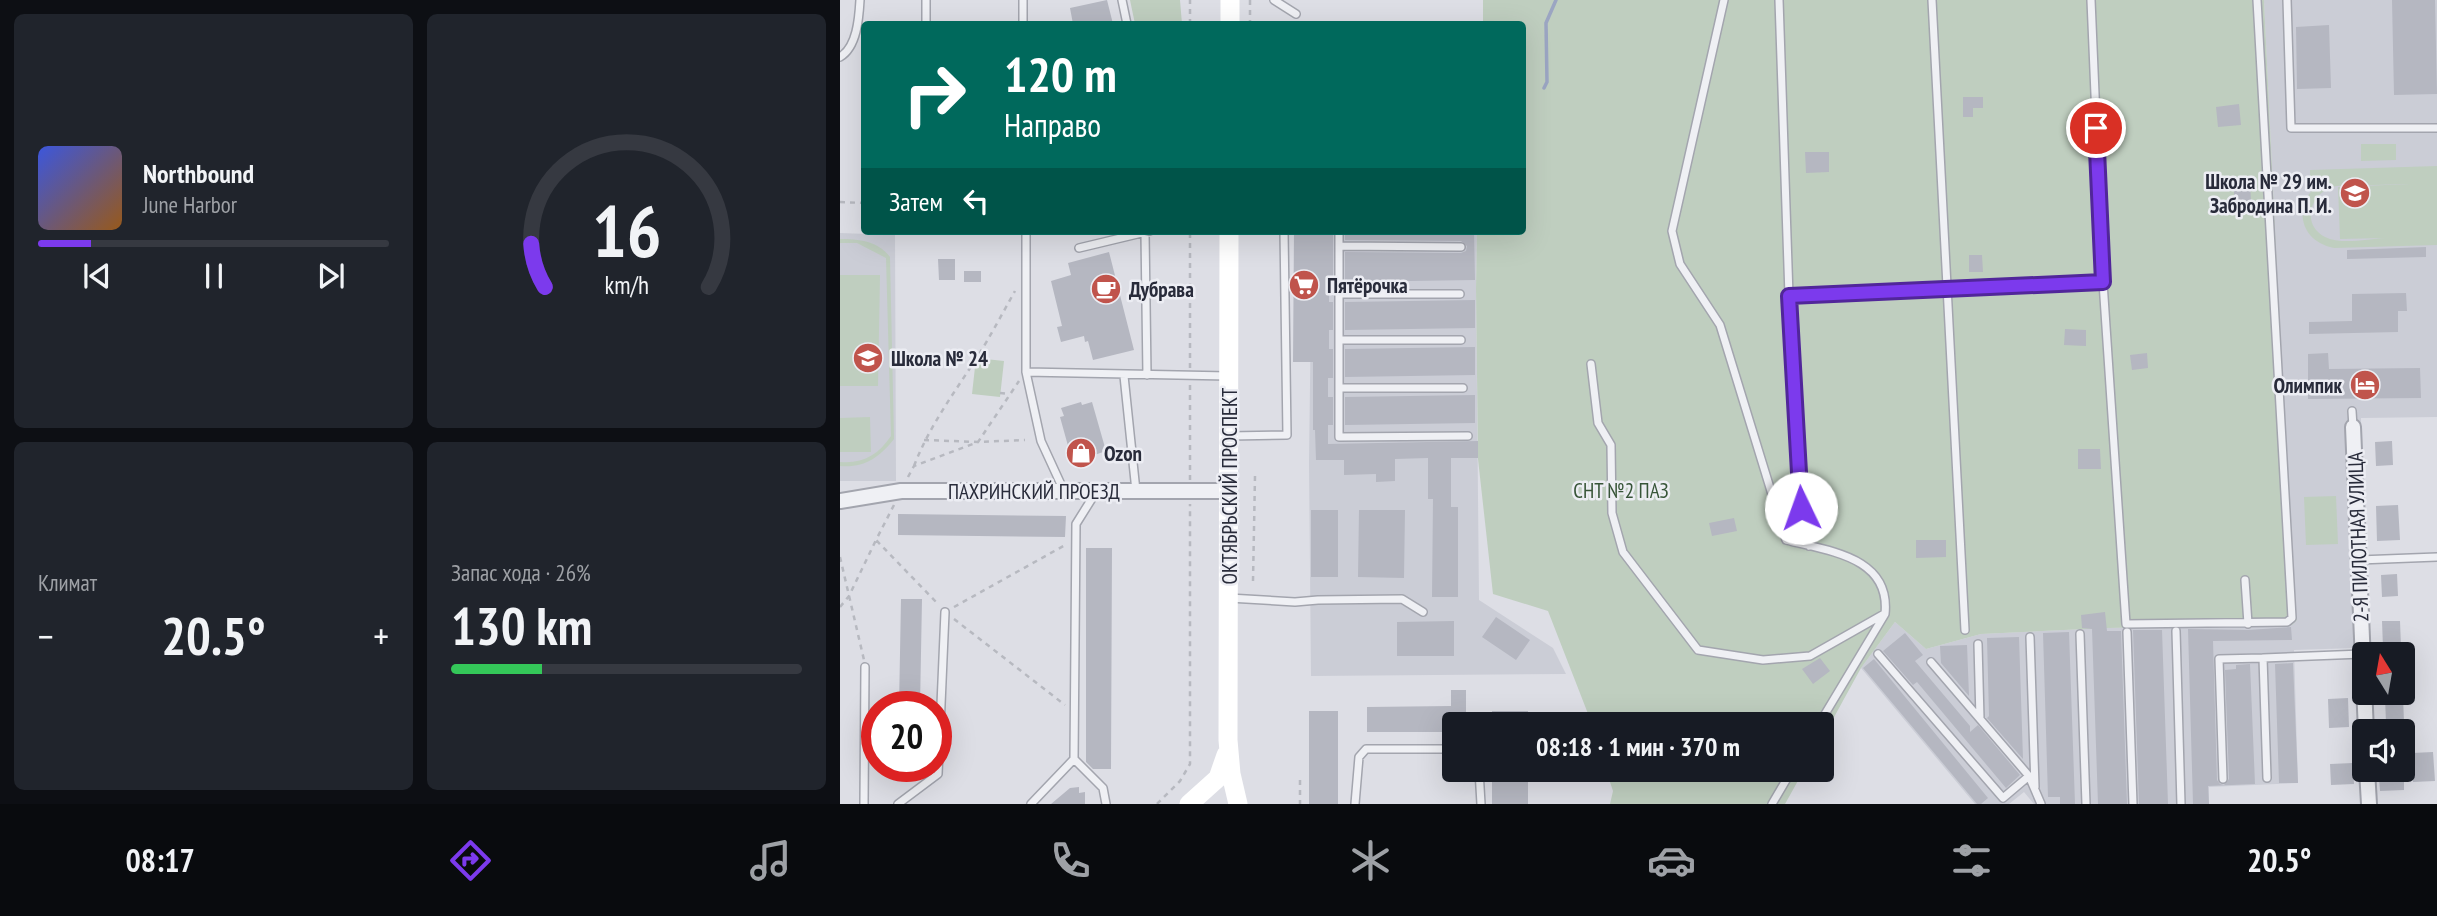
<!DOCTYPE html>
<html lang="ru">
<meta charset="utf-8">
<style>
:root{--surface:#171b24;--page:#20242c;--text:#f1f3f6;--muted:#9ea1a6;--line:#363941;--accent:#7c3aed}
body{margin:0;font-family:"PT Sans Narrow",sans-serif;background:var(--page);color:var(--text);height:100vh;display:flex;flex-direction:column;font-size:26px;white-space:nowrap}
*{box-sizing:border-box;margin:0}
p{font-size:23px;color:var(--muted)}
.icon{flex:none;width:38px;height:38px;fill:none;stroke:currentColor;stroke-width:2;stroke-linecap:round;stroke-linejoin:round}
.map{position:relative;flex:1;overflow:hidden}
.sheet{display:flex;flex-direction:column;gap:14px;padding:14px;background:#0d0f14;width:840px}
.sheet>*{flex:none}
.guide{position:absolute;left:21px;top:21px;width:665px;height:214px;border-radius:7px;box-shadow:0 7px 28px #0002;background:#00695c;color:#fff;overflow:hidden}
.needle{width:46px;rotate:349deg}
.buttons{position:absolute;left:1512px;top:642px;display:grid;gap:14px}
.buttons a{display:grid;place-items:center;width:63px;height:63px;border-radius:7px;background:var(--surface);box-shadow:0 7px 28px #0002;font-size:35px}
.speed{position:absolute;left:21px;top:691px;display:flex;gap:14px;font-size:35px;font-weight:700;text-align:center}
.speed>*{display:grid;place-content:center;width:91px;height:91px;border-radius:50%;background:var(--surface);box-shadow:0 7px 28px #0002;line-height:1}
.speed .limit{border:10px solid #d22;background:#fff;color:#111}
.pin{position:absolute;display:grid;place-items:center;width:60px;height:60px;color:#fff;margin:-30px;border:4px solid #fff;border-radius:50%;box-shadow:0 2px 7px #0007}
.me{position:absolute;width:77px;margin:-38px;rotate:357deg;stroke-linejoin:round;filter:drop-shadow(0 0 5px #0008)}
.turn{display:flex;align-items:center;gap:24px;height:147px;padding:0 28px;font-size:32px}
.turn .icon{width:91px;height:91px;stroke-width:2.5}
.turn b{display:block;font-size:49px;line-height:60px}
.then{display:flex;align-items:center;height:66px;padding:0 28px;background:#0003;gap:14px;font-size:26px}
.big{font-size:52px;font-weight:700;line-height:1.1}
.sheet .tile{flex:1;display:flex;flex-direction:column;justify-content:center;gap:10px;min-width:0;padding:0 24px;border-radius:10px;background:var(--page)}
.sheet .dial{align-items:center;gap:0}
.dial svg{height:182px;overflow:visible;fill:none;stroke:var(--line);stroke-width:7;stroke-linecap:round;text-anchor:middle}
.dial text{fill:var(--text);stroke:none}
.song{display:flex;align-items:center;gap:21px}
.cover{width:84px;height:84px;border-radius:10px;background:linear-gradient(135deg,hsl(230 70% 55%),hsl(30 70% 35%))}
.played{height:7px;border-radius:4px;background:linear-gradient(90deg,var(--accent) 15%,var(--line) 15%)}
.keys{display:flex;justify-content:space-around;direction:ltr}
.heat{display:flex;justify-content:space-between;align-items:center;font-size:38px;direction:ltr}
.charge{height:10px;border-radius:5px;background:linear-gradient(90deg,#34c759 26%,var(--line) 0)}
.sheet .tiles{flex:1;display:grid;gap:14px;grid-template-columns:repeat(2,1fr)}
.trip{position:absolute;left:602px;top:712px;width:392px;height:70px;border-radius:7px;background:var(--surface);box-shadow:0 7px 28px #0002;font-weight:700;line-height:70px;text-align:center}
.tab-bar{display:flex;height:112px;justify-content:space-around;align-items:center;background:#090b0e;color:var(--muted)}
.tab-bar .icon{width:49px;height:49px}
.tab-bar .selected{color:var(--accent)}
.tab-bar b{font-size:32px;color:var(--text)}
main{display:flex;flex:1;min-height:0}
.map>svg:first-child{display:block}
</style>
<main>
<section class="sheet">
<div class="tiles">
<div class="tile">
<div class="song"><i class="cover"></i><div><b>Northbound</b><p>June Harbor</p></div></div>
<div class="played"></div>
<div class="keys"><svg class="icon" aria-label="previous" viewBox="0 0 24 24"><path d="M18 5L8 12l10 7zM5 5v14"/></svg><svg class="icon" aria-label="pause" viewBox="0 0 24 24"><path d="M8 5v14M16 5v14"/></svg><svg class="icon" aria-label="next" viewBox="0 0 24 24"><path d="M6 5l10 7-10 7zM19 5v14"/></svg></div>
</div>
<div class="tile dial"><svg viewBox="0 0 100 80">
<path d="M14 69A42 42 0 1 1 86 69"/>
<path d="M14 69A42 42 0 0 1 8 50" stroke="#7c3aed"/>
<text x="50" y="56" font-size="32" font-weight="700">16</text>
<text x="50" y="72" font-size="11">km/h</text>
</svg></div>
<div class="tile"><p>Климат</p>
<div class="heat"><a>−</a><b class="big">20.5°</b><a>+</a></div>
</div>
<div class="tile"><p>Запас хода · 26%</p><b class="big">130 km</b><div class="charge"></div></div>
</div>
</section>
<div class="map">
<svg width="1597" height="804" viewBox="0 0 1597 804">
<rect width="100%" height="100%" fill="#dddee5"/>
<path fill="#cbcdd6" d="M1424 0H1597V417L1521 418V427L1508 428 1516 648 1454 650 1458 783 1369 787V804H1194L1184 792 1169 804H1135L1021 668 1055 622 1086 649 1141 634 1267 628 1452 625 1457 620 1453 609Z
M472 231H637L636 289 639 600 713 648 726 674 471 676 469 462Z
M0 233 55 235 56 481H0Z"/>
<path fill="#bfcebf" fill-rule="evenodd" d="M290 0H340L342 24H295Z
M643 0H1424L1453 609 1457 620 1452 625 1267 628 1141 634 1086 649 1055 622 1021 668 982 739V724H752L708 611 653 594 638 459 636 289 637 231H682V24H643Z
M1556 144V160L1521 161V144Z
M1597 166V245L1494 248C1453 240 1453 194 1489 178L1470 179V170ZM1570 184 1498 187 1500 239 1545 238C1528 239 1501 245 1485 237 1459 223 1472 190 1497 186Z
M0 239C19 239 38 241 50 257L54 439C39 458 24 468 0 466V462C23 464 38 455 51 436L46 258 17 243H0Z
M0 275H40L38 386H0Z
M136 358 164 361 160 397 132 394Z
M30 417 31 452H0V418Z
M1496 496 1498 544 1466 545 1464 497Z
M766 770H964L945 804H770L773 791Z"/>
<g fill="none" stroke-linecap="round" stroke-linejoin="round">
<path stroke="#9ba5c2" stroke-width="3.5" d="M704 88 707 82 706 23 716 0"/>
</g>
<path fill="#b5b7c1" d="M267 0 273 24H233L230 8Z
M1552 0H1595L1597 94 1554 95Z
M1489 25 1491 88 1457 89 1456 27Z
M1123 97H1143V108H1133V117H1123Z
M1399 104 1401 125 1378 127 1376 107Z
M965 152H989V172L966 173Z
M1394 184H1410L1411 201H1394Z
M454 231H493V282H489V302H493V330H489V349H493V378H488V397H493V425H488V444L638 441V458H611V507H618V597H592L593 499H588V458L555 459V481L536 482V474L504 475V460H476L475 430H473V362H453Z
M505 231H634L635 280 505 282V252L621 253 626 251 627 246 621 241 505 240Z
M1586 247V257L1507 259V250Z
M269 252 294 350 253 360 248 341 245 342 244 336 221 342 217 327 222 326 211 281 231 275 228 263Z
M1129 255H1142L1143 272H1129Z
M98 259H115V280H99Z
M124 271H141V282H124Z
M1566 293 1567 311H1558V332L1469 334V322L1512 321V294Z
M635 300V328L505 330V302Z
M1225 329 1246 330V346L1224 345Z
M635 347V375L505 377V349Z
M1307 353 1308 368 1292 370 1290 355Z
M1488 353 1489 369 1580 368 1581 398 1468 399V354Z
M635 395V423L505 425V397Z
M241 402 242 405 252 402 266 451 237 461 234 452 230 453 220 417 224 416 221 408Z
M1552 441 1553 465 1536 466 1535 442Z
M1238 449H1260L1261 469H1238Z
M1558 505 1560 540 1537 541 1536 506Z
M471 510H498V577H471Z
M519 510H565L564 578 518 577Z
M58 514 226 516 225 537 58 535Z
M894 518 897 531 872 536 869 523Z
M1076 540H1106V557L1076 558Z
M246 548H272L271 769H253L246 762Z
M1557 574 1558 596 1542 597 1541 575Z
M61 599H82L80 707H59Z
M1265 612 1267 631H1281L1287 804H1258L1252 629 1242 628 1241 615Z
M656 617 690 640 676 660 642 637Z
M614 621V656H557V622Z
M1542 621H1560L1561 647 1543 648Z
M1451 627 1452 640 1373 641 1377 780 1380 784 1384 785 1389 779 1385 670 1396 669V665L1410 664 1415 784 1368 786 1369 804H1353L1348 629 1408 630Z
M1293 630H1322L1328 804H1299Z
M1229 632 1235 804H1220V797H1208L1203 633Z
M1065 633 1083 655 1075 661 1130 726V732L1138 725 1180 775 1166 788 1077 682 1073 685 1043 651Z
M1179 637 1183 759 1147 718 1149 716 1147 638Z
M1127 645 1129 696 1101 663 1100 646Z
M980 658 990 671 973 684 962 669Z
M1034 659 1148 798 1141 804H1137L1023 668Z
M1453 663 1458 783H1439L1435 664Z
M611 690H626V724H614V732H527V707L611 706Z
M1563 696 1564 722 1546 723 1545 697Z
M1508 698 1509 727 1489 728 1488 699Z
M469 711H498V804H469Z
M652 711H688V724H652Z
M1593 752 1595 781 1573 782 1572 753Z
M1513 763 1514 784 1491 785 1490 764Z
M652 770H688V804H652Z
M1564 777V790L1540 791 1539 778Z
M239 787V793L245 792V804H211L230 788Z"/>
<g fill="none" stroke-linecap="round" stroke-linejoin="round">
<g stroke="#a3a5ae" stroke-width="10">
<path id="lane" d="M183 0V24
M282 0 287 24
M434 0 456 14
M884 0 832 231 840 264 880 325 946 540C987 551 1051 556 1045 614L979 724
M939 0 949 296 962 535 969 546
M1092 0 1125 630
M1251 0 1263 282 1286 624 1447 622 1452 618 1417 0
M1447 0 1451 128H1597
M86 24V0
M0 57C17 47 19 18 20 0
M186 231V372L388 376
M499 231V437L628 436
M305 233 307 375
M499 246 621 247
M239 248 310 231
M499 294H620
M949 296 1263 282
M499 340H621
M751 364 758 423 771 445 772 513 783 552 858 650 923 660 970 656 1044 614
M186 372 201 441 224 491
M284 376 296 491
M499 388H623
M1512 411 1513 427
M390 436 447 435 444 231
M1519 560 1597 557
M1405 580 1408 624
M389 598 455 602 478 600 562 599 583 612
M1336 631 1341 804
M1287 632 1293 804
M1240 634 1246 804
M1190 637 1195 787
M1138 644 1140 719
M1038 654 1163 798 1189 776
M1423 658 1522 654
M1091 662 1189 776 1201 804
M234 759 263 788 266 804
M639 770 641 804
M1383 779 1379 659 1423 658 1427 778
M24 804 25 667
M58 804 98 774 105 612
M191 804 234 759 236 524 256 492
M515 804 519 757 526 749H614
M932 804 952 770"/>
</g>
<g stroke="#a3a5ae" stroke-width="18">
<path id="street" d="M1513 427 1526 732
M0 501 61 491H389
M1527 770 1529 804"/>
</g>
<path stroke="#b7b9c0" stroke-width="2.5" stroke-dasharray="5 5" stroke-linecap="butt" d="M410 0V24
M350 24V0
M0 202 24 203
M350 368V231
M160 393 169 394
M84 440 138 442 185 440
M74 466C89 427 112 396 134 362 149 339 162 314 175 291
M68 477 74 466 138 442 179 381
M350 480V385
M54 505 36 540 99 605
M0 557 24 660
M413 581 415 476
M0 607 9 596 36 540
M114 607 227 544
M114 619 225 705
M460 780V804
M317 804 340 781 350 764V504"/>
<use href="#lane" stroke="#eff0f4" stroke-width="7"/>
<use href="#street" stroke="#eff0f4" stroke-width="14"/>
<path stroke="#fff" stroke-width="19" d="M390 24V0
M389 231 388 740 391 774 398 804
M349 804 378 778 386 755"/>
</g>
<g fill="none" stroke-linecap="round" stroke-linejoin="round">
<g stroke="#51269a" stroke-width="18">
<path id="route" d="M961 508 949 296 1263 282 1256 128"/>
</g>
<use href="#route" stroke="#7c3aed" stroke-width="12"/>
</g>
<defs>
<g id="school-disc" transform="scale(1.575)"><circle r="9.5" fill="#c0544c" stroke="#ecedf3"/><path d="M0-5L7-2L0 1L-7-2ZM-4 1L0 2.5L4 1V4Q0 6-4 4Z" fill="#fff"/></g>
<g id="supermarket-disc" transform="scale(1.575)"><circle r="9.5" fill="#c0544c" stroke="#ecedf3"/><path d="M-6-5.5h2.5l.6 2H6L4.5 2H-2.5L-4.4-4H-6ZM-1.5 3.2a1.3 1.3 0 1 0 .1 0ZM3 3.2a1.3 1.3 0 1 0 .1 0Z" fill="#fff"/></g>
<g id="cafe-disc" transform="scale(1.575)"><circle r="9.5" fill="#c0544c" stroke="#ecedf3"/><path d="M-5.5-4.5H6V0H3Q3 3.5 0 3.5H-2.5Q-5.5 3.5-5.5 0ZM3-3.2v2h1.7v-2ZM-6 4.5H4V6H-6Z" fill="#fff"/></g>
<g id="hotel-disc" transform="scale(1.575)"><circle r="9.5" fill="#c0544c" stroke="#ecedf3"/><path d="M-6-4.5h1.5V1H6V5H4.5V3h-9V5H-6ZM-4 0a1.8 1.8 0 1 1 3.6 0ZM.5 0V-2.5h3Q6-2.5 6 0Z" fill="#fff"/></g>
<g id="shop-disc" transform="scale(1.575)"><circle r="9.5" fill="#c0544c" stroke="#ecedf3"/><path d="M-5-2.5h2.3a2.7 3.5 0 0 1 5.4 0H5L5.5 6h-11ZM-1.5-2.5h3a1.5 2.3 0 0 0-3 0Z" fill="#fff"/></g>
</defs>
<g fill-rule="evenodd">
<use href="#school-disc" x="1515" y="193"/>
<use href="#supermarket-disc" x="464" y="285"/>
<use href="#cafe-disc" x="266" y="289"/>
<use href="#school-disc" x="28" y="358"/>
<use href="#hotel-disc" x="1525" y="385"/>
<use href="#shop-disc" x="241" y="453"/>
</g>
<g text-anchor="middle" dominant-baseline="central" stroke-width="5" stroke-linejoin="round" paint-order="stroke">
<g font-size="21" font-weight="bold" fill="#282b3a" stroke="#ecedf3" text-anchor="start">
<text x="1492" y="181" text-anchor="end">Школа № 29 им.<tspan x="1492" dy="24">Забродина П. И.</tspan></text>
<text x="487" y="285">Пятёрочка</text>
<text x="289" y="289">Дубрава</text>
<text x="51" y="358">Школа № 24</text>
<text x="1502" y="385" text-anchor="end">Олимпик</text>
<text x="264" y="453">Ozon</text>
</g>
<g font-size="21" fill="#282b3a" stroke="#ecedf3">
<text transform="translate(389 486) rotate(-90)">ОКТЯБРЬСКИЙ ПРОСПЕКТ</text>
<text x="194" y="491">ПАХРИНСКИЙ ПРОЕЗД</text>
<text transform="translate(1518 537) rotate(-92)">2-Я ПИЛОТНАЯ УЛИЦА</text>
</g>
<g font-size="21" fill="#375538" stroke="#ecedf3">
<text x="781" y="490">СНТ №2 ПАЗ</text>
</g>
</g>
</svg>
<div class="buttons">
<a><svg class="needle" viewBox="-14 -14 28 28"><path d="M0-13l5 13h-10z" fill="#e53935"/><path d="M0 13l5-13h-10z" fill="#9ea1a6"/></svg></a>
<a><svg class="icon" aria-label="sound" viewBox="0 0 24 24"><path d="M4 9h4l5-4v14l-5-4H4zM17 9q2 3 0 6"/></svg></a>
</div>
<div class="speed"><div class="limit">20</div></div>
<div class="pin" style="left:1256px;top:128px;background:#d93025"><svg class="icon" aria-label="arrive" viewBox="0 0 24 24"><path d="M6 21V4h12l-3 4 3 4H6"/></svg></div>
<svg class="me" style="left:961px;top:508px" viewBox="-20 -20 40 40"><circle r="19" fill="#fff"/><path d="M0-13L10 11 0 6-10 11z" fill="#7c3aed"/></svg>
<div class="trip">08:18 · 1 мин · 370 m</div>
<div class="guide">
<div class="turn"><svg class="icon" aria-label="right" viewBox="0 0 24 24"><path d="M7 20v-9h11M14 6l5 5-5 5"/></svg><div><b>120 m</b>Направо</div></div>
<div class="then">Затем<svg class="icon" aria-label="left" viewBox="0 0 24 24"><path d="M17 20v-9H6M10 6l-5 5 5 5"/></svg></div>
</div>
</div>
</main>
<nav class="tab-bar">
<b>08:17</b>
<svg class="icon selected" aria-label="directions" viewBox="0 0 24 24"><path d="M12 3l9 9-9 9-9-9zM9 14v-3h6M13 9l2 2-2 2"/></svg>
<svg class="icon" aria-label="music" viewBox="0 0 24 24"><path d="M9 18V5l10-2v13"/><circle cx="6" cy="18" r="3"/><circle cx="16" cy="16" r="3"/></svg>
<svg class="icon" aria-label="phone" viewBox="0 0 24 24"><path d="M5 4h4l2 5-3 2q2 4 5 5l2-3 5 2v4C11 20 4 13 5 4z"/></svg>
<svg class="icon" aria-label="climate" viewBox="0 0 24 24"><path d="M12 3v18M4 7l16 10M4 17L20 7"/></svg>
<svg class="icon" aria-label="car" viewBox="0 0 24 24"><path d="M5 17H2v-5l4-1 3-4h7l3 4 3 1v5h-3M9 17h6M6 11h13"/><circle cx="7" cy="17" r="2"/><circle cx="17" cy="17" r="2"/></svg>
<svg class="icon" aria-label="filters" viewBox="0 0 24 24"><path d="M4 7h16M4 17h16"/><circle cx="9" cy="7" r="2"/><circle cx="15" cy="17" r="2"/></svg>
<b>20.5°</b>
</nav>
